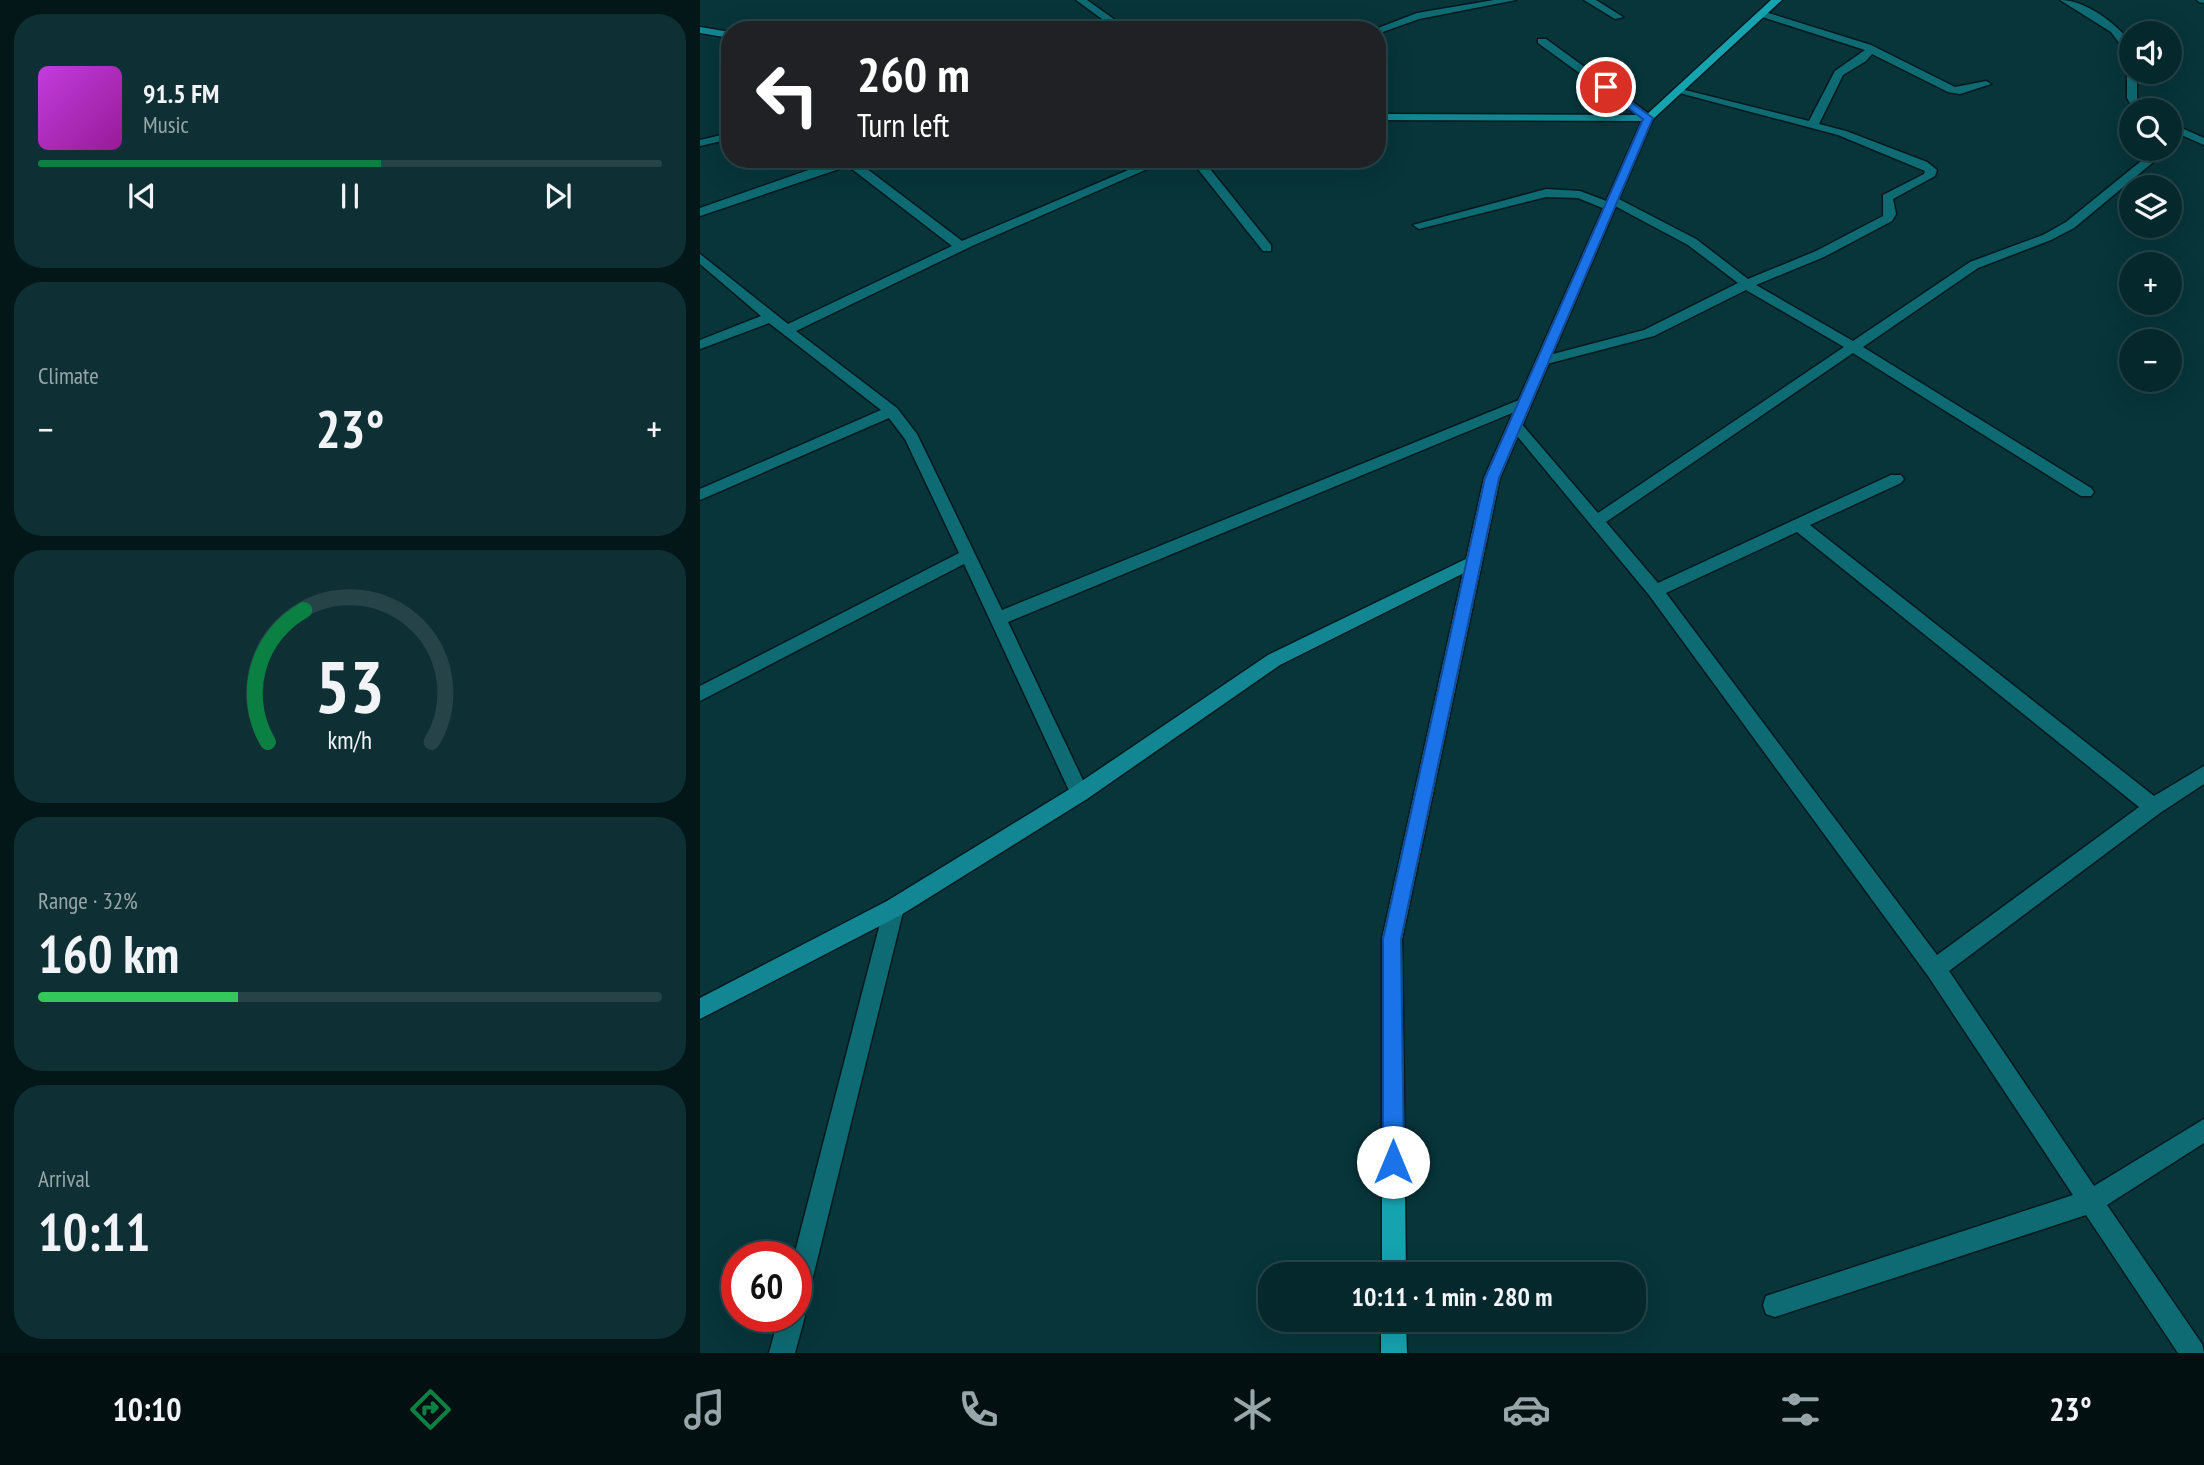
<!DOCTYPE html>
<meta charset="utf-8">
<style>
:root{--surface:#05282c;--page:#0e3034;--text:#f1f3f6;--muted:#97a6a9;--line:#264448;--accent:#0b8043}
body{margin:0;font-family:"PT Sans Narrow",sans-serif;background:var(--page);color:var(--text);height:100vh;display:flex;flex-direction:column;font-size:26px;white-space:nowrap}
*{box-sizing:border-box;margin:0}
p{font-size:23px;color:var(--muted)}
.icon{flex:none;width:38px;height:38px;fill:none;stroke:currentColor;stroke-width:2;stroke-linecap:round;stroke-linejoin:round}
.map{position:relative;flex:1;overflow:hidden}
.drawer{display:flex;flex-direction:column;gap:14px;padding:14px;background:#031618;width:700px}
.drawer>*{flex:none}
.banner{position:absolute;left:21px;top:21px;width:665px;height:147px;border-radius:28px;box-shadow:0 7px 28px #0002,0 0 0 2px var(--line);background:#202124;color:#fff;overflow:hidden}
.controls{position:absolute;left:1419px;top:21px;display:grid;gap:14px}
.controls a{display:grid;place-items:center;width:63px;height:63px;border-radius:50%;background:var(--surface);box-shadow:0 7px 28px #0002,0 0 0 2px var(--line);font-size:35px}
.speed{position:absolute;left:21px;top:1241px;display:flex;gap:14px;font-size:35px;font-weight:700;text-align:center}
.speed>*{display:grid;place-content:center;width:91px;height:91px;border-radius:50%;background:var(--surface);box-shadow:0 7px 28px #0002,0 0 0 2px var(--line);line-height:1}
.speed .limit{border:10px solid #d22;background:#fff;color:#111}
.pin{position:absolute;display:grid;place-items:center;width:60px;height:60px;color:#fff;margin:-30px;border:4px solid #fff;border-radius:50%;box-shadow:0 2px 7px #0007}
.me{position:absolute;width:77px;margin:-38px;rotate:0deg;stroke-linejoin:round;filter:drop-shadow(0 0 5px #0008)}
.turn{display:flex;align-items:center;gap:24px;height:147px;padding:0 21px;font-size:32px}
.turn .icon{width:91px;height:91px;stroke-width:2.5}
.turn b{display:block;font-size:49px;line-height:60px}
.big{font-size:52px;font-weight:700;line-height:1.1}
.drawer .tile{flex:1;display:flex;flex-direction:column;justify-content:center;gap:10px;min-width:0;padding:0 24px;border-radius:28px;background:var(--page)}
.drawer .dial{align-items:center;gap:0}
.dial svg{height:182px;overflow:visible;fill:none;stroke:var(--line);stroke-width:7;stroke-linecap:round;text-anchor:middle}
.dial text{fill:var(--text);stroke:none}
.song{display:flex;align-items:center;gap:21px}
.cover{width:84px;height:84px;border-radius:10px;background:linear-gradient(135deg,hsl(290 70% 55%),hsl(300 70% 35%))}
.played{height:7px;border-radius:4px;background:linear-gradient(90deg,var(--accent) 55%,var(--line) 55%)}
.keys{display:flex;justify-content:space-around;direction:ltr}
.heat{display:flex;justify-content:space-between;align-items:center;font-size:38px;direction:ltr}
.charge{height:10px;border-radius:5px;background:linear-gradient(90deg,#34c759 32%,var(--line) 0)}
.trip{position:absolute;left:558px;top:1262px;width:388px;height:70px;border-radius:28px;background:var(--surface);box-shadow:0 7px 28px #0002,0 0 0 2px var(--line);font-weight:700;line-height:70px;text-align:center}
.dock{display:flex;height:112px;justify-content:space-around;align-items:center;background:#021012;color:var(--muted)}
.dock .icon{width:49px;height:49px}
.dock .selected{color:var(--accent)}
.dock b{font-size:32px;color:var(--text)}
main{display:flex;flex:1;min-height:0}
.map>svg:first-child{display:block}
</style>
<main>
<section class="drawer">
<div class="tile">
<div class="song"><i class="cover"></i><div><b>91.5 FM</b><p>Music</p></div></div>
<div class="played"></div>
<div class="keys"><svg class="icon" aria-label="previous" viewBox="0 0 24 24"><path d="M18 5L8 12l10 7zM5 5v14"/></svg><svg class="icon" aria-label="pause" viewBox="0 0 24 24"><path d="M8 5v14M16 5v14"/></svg><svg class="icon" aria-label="next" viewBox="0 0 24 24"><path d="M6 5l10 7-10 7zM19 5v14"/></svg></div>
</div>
<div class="tile"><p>Climate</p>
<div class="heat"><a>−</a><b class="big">23°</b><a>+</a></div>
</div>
<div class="tile dial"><svg viewBox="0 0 100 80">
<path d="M14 69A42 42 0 1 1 86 69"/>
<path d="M14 69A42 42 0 0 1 30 11" stroke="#0b8043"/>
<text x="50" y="56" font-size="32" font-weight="700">53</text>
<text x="50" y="72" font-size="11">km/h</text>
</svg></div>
<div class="tile"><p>Range · 32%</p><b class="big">160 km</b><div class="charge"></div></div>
<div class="tile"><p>Arrival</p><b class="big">10:11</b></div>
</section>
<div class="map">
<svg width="1504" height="1353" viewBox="0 0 1504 1353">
<rect width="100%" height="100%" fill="#07353a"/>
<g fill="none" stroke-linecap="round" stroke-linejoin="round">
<g stroke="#021a1d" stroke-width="3">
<path id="street" d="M376 0H387L429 30H417Z
M794 0H816L719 19 677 34V30H673L717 13Z
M884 0H896L923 17 915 19Z
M1360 0C1386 0 1417 24 1432 44V60L1411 32Z
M1497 0H1504V3L1499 2Z
M1062 11 1171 45 1255 87 1286 81 1291 84 1260 94 1248 92 1172 54 1166 61 1143 75 1119 124 1146 131 1227 162 1237 170 1235 176 1193 199 1196 214 1192 221 1124 257 1056 285 1153 341 1270 262 1343 235 1366 222 1456 149H1469L1374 228 1351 240 1278 268 1163 347 1391 488 1394 492 1391 496H1381L1153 353 906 522 958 583 1191 475H1201L1204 479 1201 483 1110 525 1454 796 1504 766V784L1460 813 1249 971 1394 1186 1504 1119V1143L1407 1205 1502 1344 1504 1353H1478L1386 1215 1075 1317 1066 1314 1063 1305 1066 1296 1075 1293 1373 1195 1228 976 949 595 808 425 810 422H820L898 513 1144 347 1046 290 954 336 843 365 838 364V358L944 330 1038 283 988 245 915 206 910 211 878 198 846 197 719 229 713 225 846 189 880 191 909 202V197L913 196 996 239 1048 279 1116 251 1183 216V195L1224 174 1225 171 1138 135 972 91 977 88 1109 121 1135 71 1165 50 1059 16V12ZM1097 532 1439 807 1237 955 966 593Z
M838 39H846L952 116V120H944L838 43Z
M1432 69V72H1437V98L1444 110H1434L1427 98V72Z
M1470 123 1504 138V145L1470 130Z
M30 133V139L0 146V140Z
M140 159H154L262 241 454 159H470L272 246 96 331 197 408 217 434 302 610 819 400 824 398 831 403 829 406 308 622 389 793 387 799 380 801 373 799 264 564 0 701V686L259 553 205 439 189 418 0 500V489L181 410 69 323 0 349V340L61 316 0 264V254L88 324 252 246 148 166 0 216V208Z
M490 159H502L571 245V251H563Z
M194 899 201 901 204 908 108 1297 105 1306 101 1307 105 1316 95 1353H69L79 1316H96V1256H94L184 908 187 901Z"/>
</g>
<g stroke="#021a1d" stroke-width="3">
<path id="secondary" d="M0 27 30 32V38L0 33Z
M677 114 948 115 953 118 948 121 677 120Z
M774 555 780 557 782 561 780 565 580 665 387 799 201 915 0 1019V998L187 901 373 787 568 655Z"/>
</g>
<g stroke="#021a1d" stroke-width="3">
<path id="primary" d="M1071 0H1082L953 119 800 478 702 939 706 1274H682V939L784 478 943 118Z
M681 1320H706L707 1353H681Z"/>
</g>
<use href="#street" fill="#0e6a73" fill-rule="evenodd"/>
<use href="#secondary" fill="#128692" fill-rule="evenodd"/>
<use href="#primary" fill="#16a3b0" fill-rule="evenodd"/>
</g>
<path fill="#1a73e8" stroke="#114b97" stroke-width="2" d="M906 84 953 118 799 478 701 939 704 1162 701 1170 693 1173 686 1170 683 1162V939L785 478 943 119 902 89 901 87Z"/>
</svg>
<div class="controls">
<a><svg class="icon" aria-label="sound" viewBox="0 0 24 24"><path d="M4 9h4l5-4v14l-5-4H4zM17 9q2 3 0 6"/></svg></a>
<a><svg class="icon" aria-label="search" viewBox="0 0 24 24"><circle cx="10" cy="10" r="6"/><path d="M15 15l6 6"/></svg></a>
<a><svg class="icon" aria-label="layers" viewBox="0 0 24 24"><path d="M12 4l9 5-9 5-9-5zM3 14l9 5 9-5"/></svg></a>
<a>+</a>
<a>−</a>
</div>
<div class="speed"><div class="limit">60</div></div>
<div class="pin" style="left:906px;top:87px;background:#d93025"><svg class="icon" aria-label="arrive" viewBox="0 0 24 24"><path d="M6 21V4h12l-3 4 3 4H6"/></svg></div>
<svg class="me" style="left:693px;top:1162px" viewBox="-20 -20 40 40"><circle r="19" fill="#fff"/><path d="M0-13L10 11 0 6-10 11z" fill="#1a73e8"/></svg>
<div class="trip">10:11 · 1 min · 280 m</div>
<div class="banner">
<div class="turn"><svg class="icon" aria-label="left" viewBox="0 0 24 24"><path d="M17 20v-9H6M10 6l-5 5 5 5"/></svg><div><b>260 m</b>Turn left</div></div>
</div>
</div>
</main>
<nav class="dock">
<b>10:10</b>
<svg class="icon selected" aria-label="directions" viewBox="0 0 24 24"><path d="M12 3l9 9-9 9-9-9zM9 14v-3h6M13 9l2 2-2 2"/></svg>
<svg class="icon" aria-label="music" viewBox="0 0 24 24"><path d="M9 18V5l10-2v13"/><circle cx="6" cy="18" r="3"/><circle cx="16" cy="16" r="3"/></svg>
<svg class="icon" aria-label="phone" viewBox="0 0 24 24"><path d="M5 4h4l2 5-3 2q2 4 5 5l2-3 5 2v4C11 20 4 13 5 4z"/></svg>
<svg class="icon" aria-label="climate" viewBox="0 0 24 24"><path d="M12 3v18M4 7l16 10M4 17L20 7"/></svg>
<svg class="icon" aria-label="car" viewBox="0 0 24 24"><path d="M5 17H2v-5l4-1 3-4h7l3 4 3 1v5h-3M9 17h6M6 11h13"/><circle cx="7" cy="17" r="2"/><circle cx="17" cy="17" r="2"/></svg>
<svg class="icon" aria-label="filters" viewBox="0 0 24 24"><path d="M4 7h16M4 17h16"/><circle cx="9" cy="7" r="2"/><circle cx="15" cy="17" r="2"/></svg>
<b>23°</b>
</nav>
